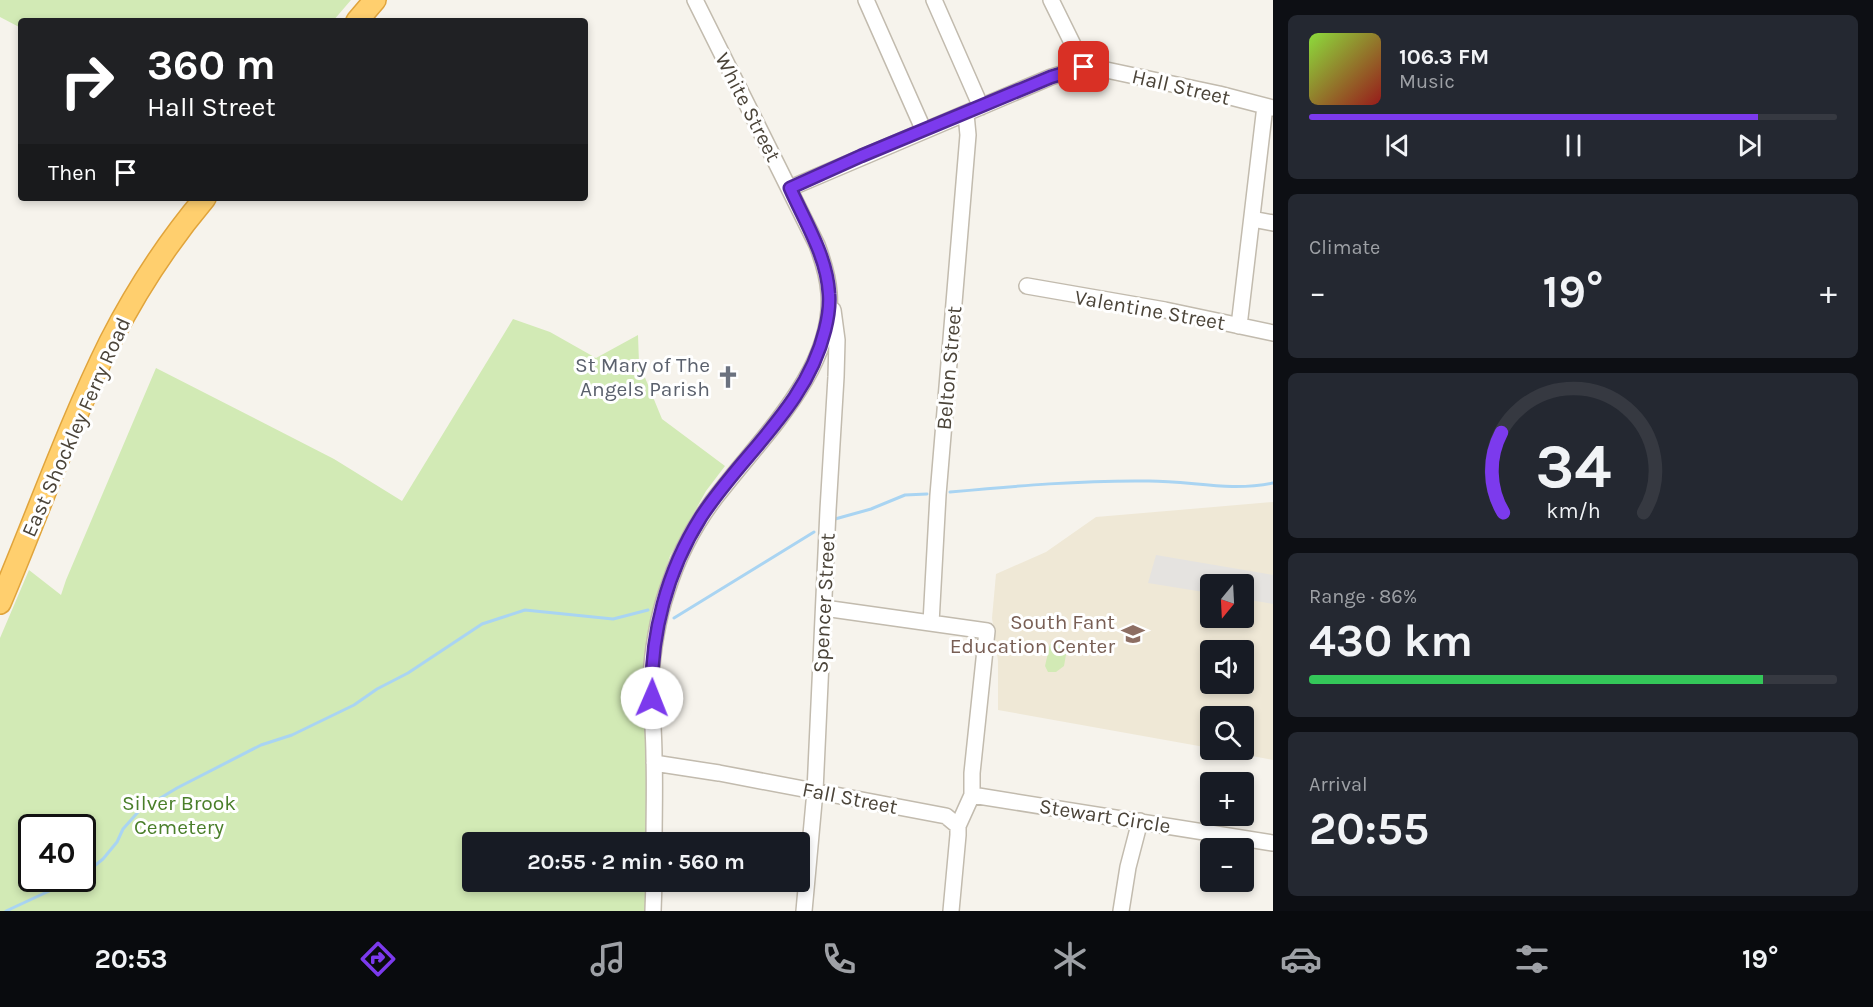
<!DOCTYPE html>
<meta charset="utf-8">
<style>
:root{--surface:#171b24;--page:#242831;--text:#f1f3f6;--muted:#9ea1a6;--line:#363941;--accent:#7c3aed}
body{margin:0;font-family:Karla,sans-serif;background:var(--page);color:var(--text);height:100vh;display:flex;flex-direction:column;font-size:22px;white-space:nowrap}
*{box-sizing:border-box;margin:0}
p{font-size:20px;color:var(--muted)}
.icon{flex:none;width:33px;height:33px;fill:none;stroke:currentColor;stroke-width:2;stroke-linecap:round;stroke-linejoin:round}
.map{position:relative;flex:1;overflow:hidden}
.sheet{display:flex;flex-direction:column;gap:15px;padding:15px;background:#0d0f14;width:600px}
.sheet>*{flex:none}
.guide{position:absolute;left:18px;top:18px;width:570px;height:183px;border-radius:6px;box-shadow:0 3px 9px #0003;background:#202124;color:#fff;overflow:hidden}
.needle{width:39px;rotate:198deg}
.fabs{position:absolute;left:1200px;top:574px;display:grid;gap:12px}
.fabs a{display:grid;place-items:center;width:54px;height:54px;border-radius:6px;background:var(--surface);box-shadow:0 3px 9px #0003;font-size:30px}
.speed{position:absolute;left:18px;top:814px;display:flex;gap:12px;font-size:30px;font-weight:700;text-align:center}
.speed>*{display:grid;place-content:center;width:78px;height:78px;border-radius:50%;background:var(--surface);box-shadow:0 3px 9px #0003;line-height:1}
.speed .limit{border:3px solid #111;border-radius:9px;background:#fff;color:#111}
.pin{position:absolute;display:grid;place-items:center;width:51px;height:51px;color:#fff;margin:-26px;border-radius:12px;box-shadow:0 3px 9px #0006}
.me{position:absolute;width:66px;margin:-33px;rotate:1deg;stroke-linejoin:round;filter:drop-shadow(0 0 4px #0008)}
.turn{display:flex;align-items:center;gap:21px;height:126px;padding:0 30px;font-size:27px}
.turn .icon{width:78px;height:78px;stroke-width:2.5}
.turn b{display:block;font-size:42px;line-height:51px}
.then{display:flex;align-items:center;height:57px;padding:0 30px;background:#0003;gap:12px;font-size:22px}
.big{font-size:45px;font-weight:700;line-height:1.1}
.sheet .card{flex:1;display:flex;flex-direction:column;justify-content:center;gap:9px;min-width:0;padding:0 21px;border-radius:9px;background:var(--page)}
.sheet .dial{align-items:center;gap:0}
.dial svg{height:156px;overflow:visible;fill:none;stroke:var(--line);stroke-width:7;stroke-linecap:round;text-anchor:middle}
.dial text{fill:var(--text);stroke:none}
.song{display:flex;align-items:center;gap:18px}
.cover{width:72px;height:72px;border-radius:9px;background:linear-gradient(135deg,hsl(90 70% 55%),hsl(0 70% 35%))}
.played{height:6px;border-radius:3px;background:linear-gradient(90deg,var(--accent) 85%,var(--line) 85%)}
.keys{display:flex;justify-content:space-around;direction:ltr}
.heat{display:flex;justify-content:space-between;align-items:center;font-size:33px;direction:ltr}
.charge{height:9px;border-radius:4px;background:linear-gradient(90deg,#34c759 86%,var(--line) 0)}
.trip{position:absolute;left:462px;top:832px;width:348px;height:60px;border-radius:6px;background:var(--surface);box-shadow:0 3px 9px #0003;font-weight:700;line-height:60px;text-align:center}
.menu{display:flex;height:96px;justify-content:space-around;align-items:center;background:#090b0e;color:var(--muted)}
.menu .icon{width:42px;height:42px}
.menu .active{color:var(--accent)}
.menu b{font-size:27px;color:var(--text)}
main{display:flex;flex:1;min-height:0}
.map>svg:first-child{display:block}
</style>
<main>
<div class="map">
<svg width="1273" height="911" viewBox="0 0 1273 911">
<rect width="100%" height="100%" fill="#f6f3ec"/>
<path fill="#efe8d6" fill-rule="evenodd" d="M1273 502V760L1220 750H1244V717H1210V748L998 710V661L992 618 996 574 1046 552 1096 517ZM1210 585H1244V618H1210ZM1210 651H1244V684H1210Z"/>
<path fill="#d2eab5" fill-rule="evenodd" d="M0 0H351L333 21H21V28L0 17Z
M513 319 550 332 596 358 638 335 639 363 662 419 725 466 706 491 670 556 656 598 648 647 650 843H472V882H650L651 911H0V638L29 570 61 595 66 580 156 368 334 459 402 501ZM32 828H82V879H32Z
M1050 644 1067 649 1064 666 1056 672H1048L1045 666Z"/>
<path fill="#e5e3e0" d="M1156 555 1273 575V604L1244 599V585H1210V593L1148 583Z"/>
<g fill="none" stroke-linecap="round" stroke-linejoin="round">
<path stroke="#a9d4f2" stroke-width="3" d="M950 492C1016 486 1083 480 1149 481 1193 481 1228 492 1273 483
M835 519 871 509 905 495 927 494
M674 618 814 532
M82 876 103 859 117 842 123 829 139 811 177 788 261 745 292 735 354 705 377 689 408 673 482 624 525 610 613 619 648 610
M6 911 75 879"/>
<g stroke="#c2bbae" stroke-width="18">
<path id="minor" d="M866 0 924 131
M934 0 981 107
M1051 0 1084 67
M790 188 1051 77 1084 67 1097 68 1219 94 1273 108
M1252 219 1273 223
M1027 286 1165 310 1273 333
M1239 326 1265 106
M824 608 987 631 972 773V795L958 826
M931 623 938 495 968 135 966 114
M654 763 719 773 946 816 958 826V835L951 911
M972 795 1273 843
M654 843C654 814 655 786 654 757 654 731 651 705 651 680 652 652 658 617 667 591 679 553 698 518 723 488 764 435 835 367 829 293 828 277 823 261 817 245L695 0
M653 911 654 882
M804 911 815 791 828 510 836 377 837 340 833 310
M1121 911 1128 867 1140 821"/>
</g>
<g stroke="#e0a43c" stroke-width="24">
<path id="highway" d="M357 21 375 0
M0 603C37 516 68 427 110 342 136 291 168 242 205 198"/>
</g>
<use href="#minor" stroke="#fff" stroke-width="15"/>
<use href="#highway" stroke="#ffcf6e" stroke-width="21"/>
</g>
<g fill="none" stroke-linecap="round" stroke-linejoin="round">
<g stroke="#51269a" stroke-width="15">
<path id="route" d="M652 698C650 635 667 571 701 517 742 454 807 406 825 330 828 318 830 306 829 294 827 256 805 222 790 188L861 156 1051 77 1084 67"/>
</g>
<use href="#route" stroke="#7c3aed" stroke-width="10"/>
</g>
<defs>
<g id="church-bare" transform="scale(1.8)"><path d="M-1.2-6h2.4v3.5h3.3v2.4h-3.3V6h-2.4V-.1h-3.3v-2.4h3.3Z" fill="#6b7280" stroke="#fff" stroke-width="2.5" paint-order="stroke"/></g>
<g id="school-bare" transform="scale(1.8)"><path d="M0-5L7-2L0 1L-7-2ZM-4 1L0 2.5L4 1V4Q0 6-4 4Z" fill="#8d6e63" stroke="#fff" stroke-width="2.5" paint-order="stroke"/></g>
</defs>
<g fill-rule="evenodd">
<use href="#church-bare" x="728" y="377"/>
<use href="#school-bare" x="1133" y="634"/>
</g>
<g text-anchor="middle" dominant-baseline="central" stroke-width="6" stroke-linejoin="round" paint-order="stroke">
<g font-size="21" fill="#4b4439" stroke="#fff">
<text transform="translate(1181 87) rotate(13)">Hall Street</text>
<text transform="translate(748 107) rotate(63)">White Street</text>
<text transform="translate(1150 310) rotate(10)">Valentine Street</text>
<text transform="translate(949 368) rotate(-85)">Belton Street</text>
<text transform="translate(76 427) rotate(-66)">East Shockley Ferry Road</text>
<text transform="translate(824 603) rotate(-87)">Spencer Street</text>
<text transform="translate(850 798) rotate(11)">Fall Street</text>
<text transform="translate(1105 816) rotate(9)">Stewart Circle</text>
</g>
<g font-size="21" fill="#5b616d" stroke="#fff" text-anchor="end">
<text x="710" y="365">St Mary of The<tspan x="710" dy="24">Angels Parish</tspan></text>
</g>
<g font-size="21" fill="#785e54" stroke="#fff" text-anchor="end">
<text x="1115" y="622">South Fant<tspan x="1115" dy="24">Education Center</tspan></text>
</g>
<g font-size="21" fill="#4a7f2a" stroke="#fff">
<text x="179" y="803">Silver Brook<tspan x="179" dy="24">Cemetery</tspan></text>
</g>
</g>
</svg>
<div class="fabs">
<a><svg class="needle" viewBox="-14 -14 28 28"><path d="M0-13l5 13h-10z" fill="#e53935"/><path d="M0 13l5-13h-10z" fill="#9ea1a6"/></svg></a>
<a><svg class="icon" aria-label="sound" viewBox="0 0 24 24"><path d="M4 9h4l5-4v14l-5-4H4zM17 9q2 3 0 6"/></svg></a>
<a><svg class="icon" aria-label="search" viewBox="0 0 24 24"><circle cx="10" cy="10" r="6"/><path d="M15 15l6 6"/></svg></a>
<a>+</a>
<a>−</a>
</div>
<div class="speed"><div class="limit">40</div></div>
<div class="pin" style="left:1084px;top:67px;background:#d93025"><svg class="icon" aria-label="arrive" viewBox="0 0 24 24"><path d="M6 21V4h12l-3 4 3 4H6"/></svg></div>
<svg class="me" style="left:652px;top:698px" viewBox="-20 -20 40 40"><circle r="19" fill="#fff"/><path d="M0-13L10 11 0 6-10 11z" fill="#7c3aed"/></svg>
<div class="trip">20:55 · 2 min · 560 m</div>
<div class="guide">
<div class="turn"><svg class="icon" aria-label="right" viewBox="0 0 24 24"><path d="M7 20v-9h11M14 6l5 5-5 5"/></svg><div><b>360 m</b>Hall Street</div></div>
<div class="then">Then<svg class="icon" aria-label="arrive" viewBox="0 0 24 24"><path d="M6 21V4h12l-3 4 3 4H6"/></svg></div>
</div>
</div>
<section class="sheet">
<div class="card">
<div class="song"><i class="cover"></i><div><b>106.3 FM</b><p>Music</p></div></div>
<div class="played"></div>
<div class="keys"><svg class="icon" aria-label="previous" viewBox="0 0 24 24"><path d="M18 5L8 12l10 7zM5 5v14"/></svg><svg class="icon" aria-label="pause" viewBox="0 0 24 24"><path d="M8 5v14M16 5v14"/></svg><svg class="icon" aria-label="next" viewBox="0 0 24 24"><path d="M6 5l10 7-10 7zM19 5v14"/></svg></div>
</div>
<div class="card"><p>Climate</p>
<div class="heat"><a>−</a><b class="big">19°</b><a>+</a></div>
</div>
<div class="card dial"><svg viewBox="0 0 100 80">
<path d="M14 69A42 42 0 1 1 86 69"/>
<path d="M14 69A42 42 0 0 1 13 28" stroke="#7c3aed"/>
<text x="50" y="56" font-size="32" font-weight="700">34</text>
<text x="50" y="72" font-size="11">km/h</text>
</svg></div>
<div class="card"><p>Range · 86%</p><b class="big">430 km</b><div class="charge"></div></div>
<div class="card"><p>Arrival</p><b class="big">20:55</b></div>
</section>
</main>
<nav class="menu">
<b>20:53</b>
<svg class="icon active" aria-label="directions" viewBox="0 0 24 24"><path d="M12 3l9 9-9 9-9-9zM9 14v-3h6M13 9l2 2-2 2"/></svg>
<svg class="icon" aria-label="music" viewBox="0 0 24 24"><path d="M9 18V5l10-2v13"/><circle cx="6" cy="18" r="3"/><circle cx="16" cy="16" r="3"/></svg>
<svg class="icon" aria-label="phone" viewBox="0 0 24 24"><path d="M5 4h4l2 5-3 2q2 4 5 5l2-3 5 2v4C11 20 4 13 5 4z"/></svg>
<svg class="icon" aria-label="climate" viewBox="0 0 24 24"><path d="M12 3v18M4 7l16 10M4 17L20 7"/></svg>
<svg class="icon" aria-label="car" viewBox="0 0 24 24"><path d="M5 17H2v-5l4-1 3-4h7l3 4 3 1v5h-3M9 17h6M6 11h13"/><circle cx="7" cy="17" r="2"/><circle cx="17" cy="17" r="2"/></svg>
<svg class="icon" aria-label="filters" viewBox="0 0 24 24"><path d="M4 7h16M4 17h16"/><circle cx="9" cy="7" r="2"/><circle cx="15" cy="17" r="2"/></svg>
<b>19°</b>
</nav>
